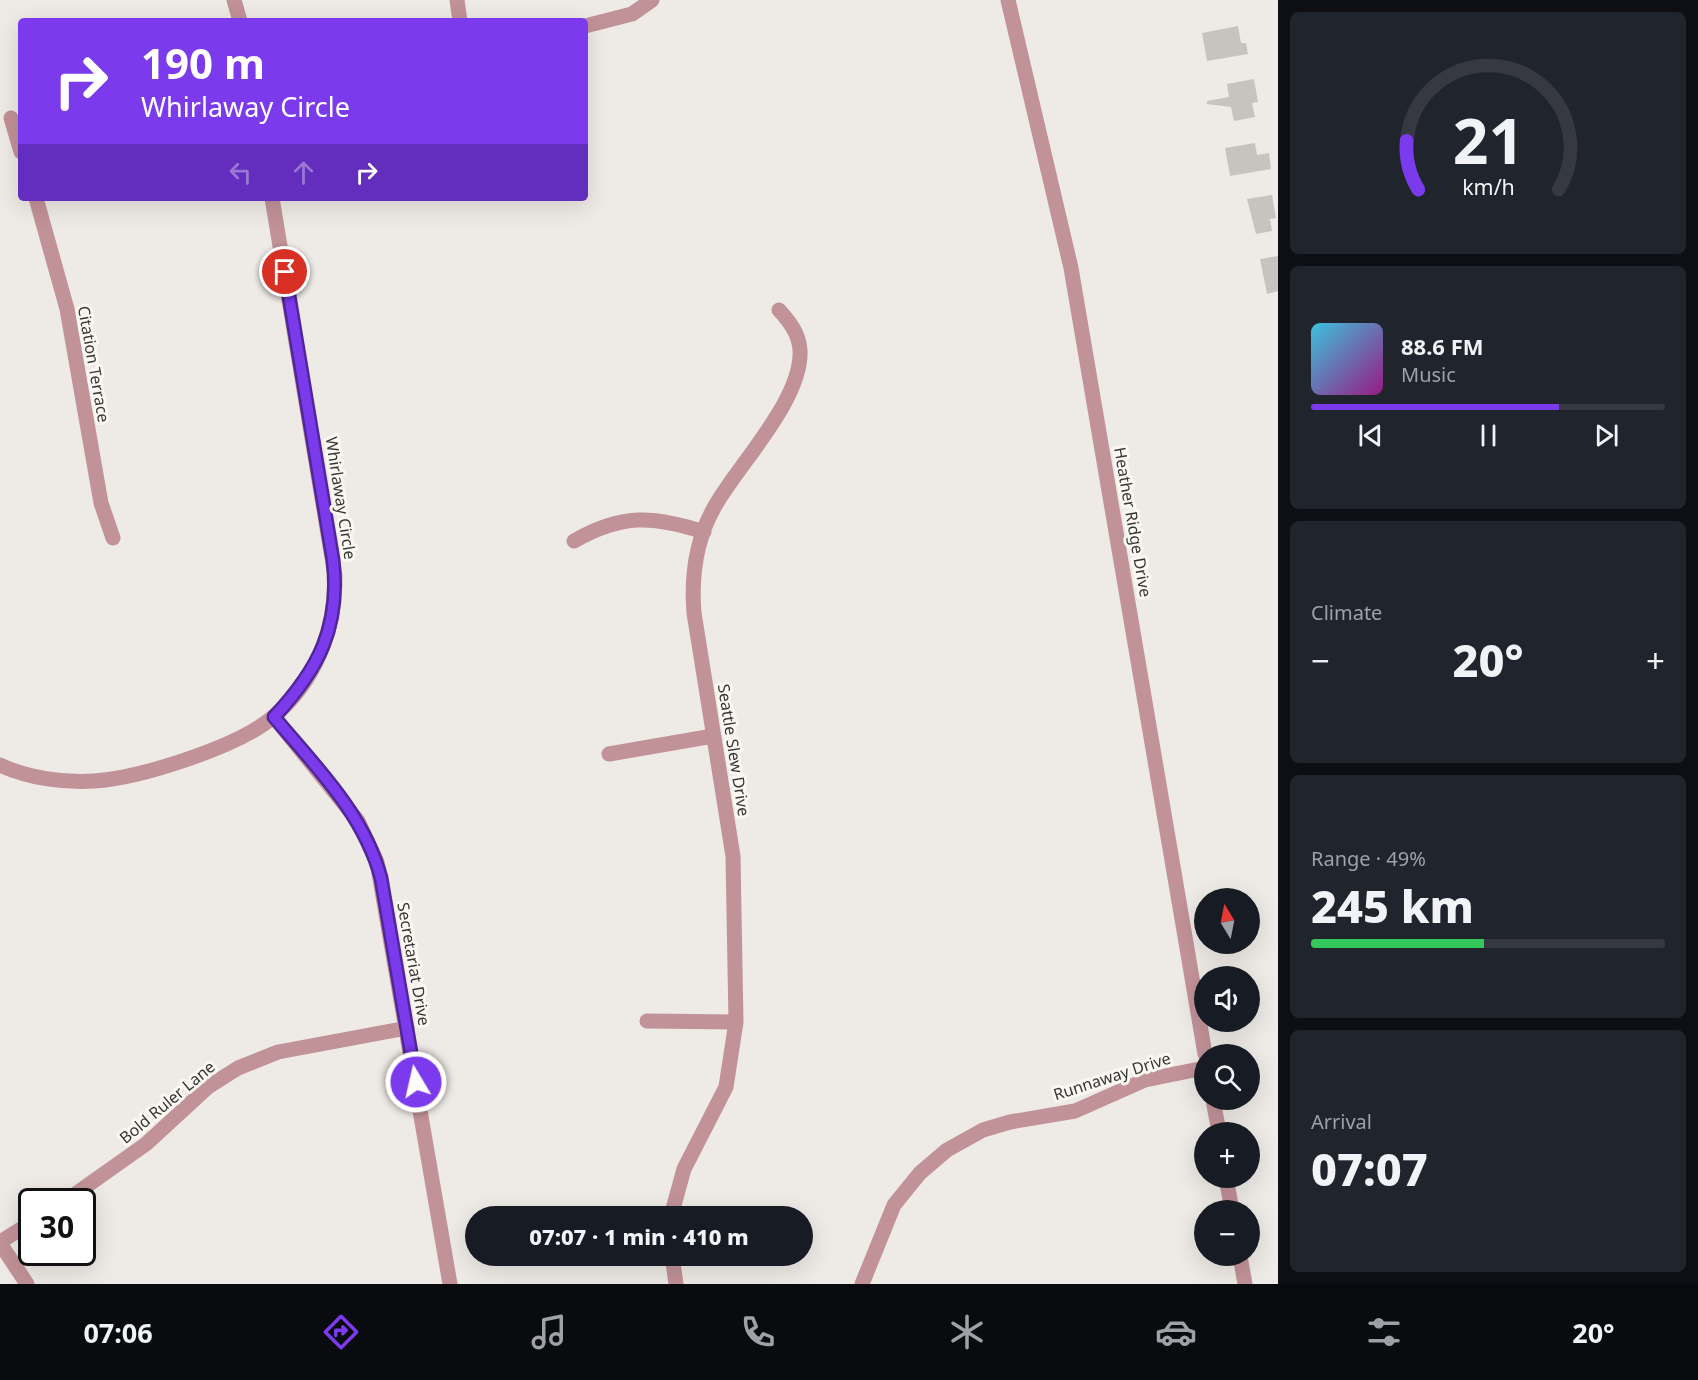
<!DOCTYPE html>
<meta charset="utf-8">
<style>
:root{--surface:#171b24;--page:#20242c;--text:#f1f3f6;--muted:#9ea1a6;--line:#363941;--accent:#7c3aed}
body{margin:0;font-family:"Noto Sans",sans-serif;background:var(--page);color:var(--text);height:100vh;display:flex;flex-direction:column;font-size:22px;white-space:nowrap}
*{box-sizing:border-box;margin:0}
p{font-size:20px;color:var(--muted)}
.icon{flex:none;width:33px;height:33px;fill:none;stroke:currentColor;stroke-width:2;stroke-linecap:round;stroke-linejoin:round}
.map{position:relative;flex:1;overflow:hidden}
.drawer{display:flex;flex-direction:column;gap:12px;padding:12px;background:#0d0f14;width:420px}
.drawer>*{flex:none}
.guide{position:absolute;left:18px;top:18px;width:570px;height:183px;border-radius:6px;box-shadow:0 6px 24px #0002;background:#7c3aed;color:#fff;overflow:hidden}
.needle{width:39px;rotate:350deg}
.tools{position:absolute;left:1194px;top:888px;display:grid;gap:12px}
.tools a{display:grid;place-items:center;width:66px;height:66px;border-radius:50%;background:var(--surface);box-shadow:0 6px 24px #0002;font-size:30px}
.speed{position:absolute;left:18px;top:1188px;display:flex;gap:12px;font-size:30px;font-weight:700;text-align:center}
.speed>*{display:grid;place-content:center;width:78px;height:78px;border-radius:50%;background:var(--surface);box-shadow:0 6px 24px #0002;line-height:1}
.speed .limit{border:3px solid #111;border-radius:9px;background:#fff;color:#111}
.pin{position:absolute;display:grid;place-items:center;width:51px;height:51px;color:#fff;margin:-26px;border:3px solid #fff;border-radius:50%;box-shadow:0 2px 6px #0007}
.me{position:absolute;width:66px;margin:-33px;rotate:351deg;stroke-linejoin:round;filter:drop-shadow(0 0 4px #0008)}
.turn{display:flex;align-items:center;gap:21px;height:126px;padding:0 24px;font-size:27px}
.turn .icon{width:78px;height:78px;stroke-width:2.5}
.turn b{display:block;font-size:42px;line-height:51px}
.lanes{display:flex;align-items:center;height:57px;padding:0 24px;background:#0003;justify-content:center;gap:30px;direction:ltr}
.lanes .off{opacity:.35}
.big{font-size:45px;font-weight:800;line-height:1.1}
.drawer .widget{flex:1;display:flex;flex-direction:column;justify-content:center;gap:9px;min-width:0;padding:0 21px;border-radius:9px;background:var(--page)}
.drawer .dial{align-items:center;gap:0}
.dial svg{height:156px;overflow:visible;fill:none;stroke:var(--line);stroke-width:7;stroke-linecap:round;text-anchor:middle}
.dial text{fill:var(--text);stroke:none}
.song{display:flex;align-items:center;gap:18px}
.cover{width:72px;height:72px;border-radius:9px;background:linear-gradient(135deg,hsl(190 70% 55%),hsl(310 70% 35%))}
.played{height:6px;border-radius:3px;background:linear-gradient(90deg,var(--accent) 70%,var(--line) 70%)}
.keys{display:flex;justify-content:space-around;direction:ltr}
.heat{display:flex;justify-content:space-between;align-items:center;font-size:33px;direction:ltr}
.charge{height:9px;border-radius:4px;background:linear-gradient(90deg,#34c759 49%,var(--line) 0)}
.trip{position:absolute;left:465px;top:1206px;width:348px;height:60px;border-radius:30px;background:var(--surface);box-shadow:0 6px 24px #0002;font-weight:800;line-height:60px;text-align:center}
.menu{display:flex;height:96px;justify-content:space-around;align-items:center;background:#090b0e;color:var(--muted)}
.menu .icon{width:42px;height:42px}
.menu .active{color:var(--accent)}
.menu b{font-size:27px;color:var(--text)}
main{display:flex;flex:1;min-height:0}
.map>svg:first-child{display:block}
</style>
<main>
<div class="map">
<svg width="1278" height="1284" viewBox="0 0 1278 1284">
<rect width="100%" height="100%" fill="#eeeae6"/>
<path fill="#c7c4c0" d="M1238 26 1241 43H1246L1248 54 1207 61 1202 33Z
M1254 79 1258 102 1252 103 1255 117 1234 121 1231 107 1207 104V101L1229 97 1227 84Z
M1255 143 1257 155 1269 153 1271 169 1230 176 1225 148Z
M1272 195 1276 218 1270 219 1272 231 1256 234 1247 199Z
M1278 256V291L1267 294 1260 259Z"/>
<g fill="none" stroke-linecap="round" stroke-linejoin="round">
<path stroke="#c19298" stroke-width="15" d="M234 0 240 21
M457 0 460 21
M1008 0 1071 268 1205 1054
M585 26 632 14 652 0
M11 118 21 152
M36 198 67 309 101 503 113 538
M574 541C621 514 653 515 704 532
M274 717 358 821 377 862 450 1284
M609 754 713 736
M0 765C28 778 63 783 94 781 140 778 238 747 273 717 316 681 335 630 335 576L272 198
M647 1021 736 1022
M1213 1100 1219 1132
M1226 1178 1232 1210
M64 1202 146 1144 208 1087 238 1068 278 1052 407 1028
M671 1216 684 1169 726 1087 736 1022 733 856 694 613C691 576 696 539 715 506 738 465 803 399 800 350 799 334 790 322 779 310
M0 1242 32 1222
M0 1243 27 1284
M672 1256 676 1284
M1240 1256 1245 1284
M862 1284 894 1205 920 1173 947 1150 983 1130 1010 1122 1075 1111 1145 1080 1204 1068"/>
</g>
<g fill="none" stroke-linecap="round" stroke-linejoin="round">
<g stroke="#51269a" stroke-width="15">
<path id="route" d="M285 272 333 560C341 627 318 670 274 717 316 767 364 814 381 878L416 1082"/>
</g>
<use href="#route" stroke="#7c3aed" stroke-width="10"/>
</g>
<g text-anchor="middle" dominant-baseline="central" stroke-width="6" stroke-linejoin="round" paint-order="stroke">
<g font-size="16" fill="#373634" stroke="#fbf7f3">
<text transform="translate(94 364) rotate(80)">Citation Terrace</text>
<text transform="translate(341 498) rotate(81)">Whirlaway Circle</text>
<text transform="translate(1133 522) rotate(80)">Heather Ridge Drive</text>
<text transform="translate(734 750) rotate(81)">Seattle Slew Drive</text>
<text transform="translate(414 964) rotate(80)">Secretariat Drive</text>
<text transform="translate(1112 1076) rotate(-18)">Runnaway Drive</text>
<text transform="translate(167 1102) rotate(-40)">Bold Ruler Lane</text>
</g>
</g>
</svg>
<div class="tools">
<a><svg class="needle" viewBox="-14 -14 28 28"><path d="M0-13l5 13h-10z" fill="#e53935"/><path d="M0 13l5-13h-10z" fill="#9ea1a6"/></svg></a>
<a><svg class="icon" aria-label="sound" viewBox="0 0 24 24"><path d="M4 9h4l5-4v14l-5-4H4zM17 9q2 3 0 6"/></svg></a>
<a><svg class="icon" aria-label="search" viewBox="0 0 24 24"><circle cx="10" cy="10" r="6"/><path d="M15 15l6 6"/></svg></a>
<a>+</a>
<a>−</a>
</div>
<div class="speed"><div class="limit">30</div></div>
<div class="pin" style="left:285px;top:272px;background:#d93025"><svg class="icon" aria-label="arrive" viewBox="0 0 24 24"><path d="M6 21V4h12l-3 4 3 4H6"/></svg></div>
<svg class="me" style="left:416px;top:1082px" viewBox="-20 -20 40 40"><circle r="17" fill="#7c3aed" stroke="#fff" stroke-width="3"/><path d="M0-11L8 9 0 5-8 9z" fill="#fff"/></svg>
<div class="trip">07:07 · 1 min · 410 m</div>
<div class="guide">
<div class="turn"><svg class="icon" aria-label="right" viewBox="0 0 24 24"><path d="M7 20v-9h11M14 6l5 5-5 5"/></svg><div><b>190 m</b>Whirlaway Circle</div></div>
<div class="lanes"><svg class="icon off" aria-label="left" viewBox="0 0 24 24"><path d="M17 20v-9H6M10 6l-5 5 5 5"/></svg><svg class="icon off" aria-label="ahead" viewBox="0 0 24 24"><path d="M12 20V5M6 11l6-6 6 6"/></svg><svg class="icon" aria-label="right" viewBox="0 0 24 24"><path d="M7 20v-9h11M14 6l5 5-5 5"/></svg></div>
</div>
</div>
<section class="drawer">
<div class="widget dial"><svg viewBox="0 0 100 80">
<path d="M14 69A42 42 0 1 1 86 69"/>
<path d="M14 69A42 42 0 0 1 8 44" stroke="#7c3aed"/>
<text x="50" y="56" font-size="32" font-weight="700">21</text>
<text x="50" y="72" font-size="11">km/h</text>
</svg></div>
<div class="widget">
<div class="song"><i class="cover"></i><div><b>88.6 FM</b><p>Music</p></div></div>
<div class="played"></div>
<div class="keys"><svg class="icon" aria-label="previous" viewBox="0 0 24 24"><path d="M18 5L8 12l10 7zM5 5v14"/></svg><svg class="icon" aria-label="pause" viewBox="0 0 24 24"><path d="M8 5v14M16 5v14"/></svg><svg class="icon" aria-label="next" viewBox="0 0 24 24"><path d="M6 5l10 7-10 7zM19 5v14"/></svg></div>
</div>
<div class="widget"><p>Climate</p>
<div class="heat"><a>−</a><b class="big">20°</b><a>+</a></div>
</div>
<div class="widget"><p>Range · 49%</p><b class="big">245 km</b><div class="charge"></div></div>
<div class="widget"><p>Arrival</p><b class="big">07:07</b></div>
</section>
</main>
<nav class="menu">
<b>07:06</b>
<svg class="icon active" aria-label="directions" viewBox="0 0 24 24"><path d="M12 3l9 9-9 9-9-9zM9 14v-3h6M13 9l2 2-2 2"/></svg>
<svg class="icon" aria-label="music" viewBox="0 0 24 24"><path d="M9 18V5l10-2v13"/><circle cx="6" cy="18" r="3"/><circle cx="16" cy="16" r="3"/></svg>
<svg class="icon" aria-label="phone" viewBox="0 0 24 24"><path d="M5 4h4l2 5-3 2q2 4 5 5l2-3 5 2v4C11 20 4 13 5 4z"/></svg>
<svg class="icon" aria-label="climate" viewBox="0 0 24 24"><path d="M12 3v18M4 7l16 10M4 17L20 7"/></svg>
<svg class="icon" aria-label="car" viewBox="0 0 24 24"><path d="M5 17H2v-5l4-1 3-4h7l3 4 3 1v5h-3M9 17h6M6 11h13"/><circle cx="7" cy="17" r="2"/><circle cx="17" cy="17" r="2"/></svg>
<svg class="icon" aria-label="filters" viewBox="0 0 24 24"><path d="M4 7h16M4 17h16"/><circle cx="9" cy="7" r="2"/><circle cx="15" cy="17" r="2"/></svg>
<b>20°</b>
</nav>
